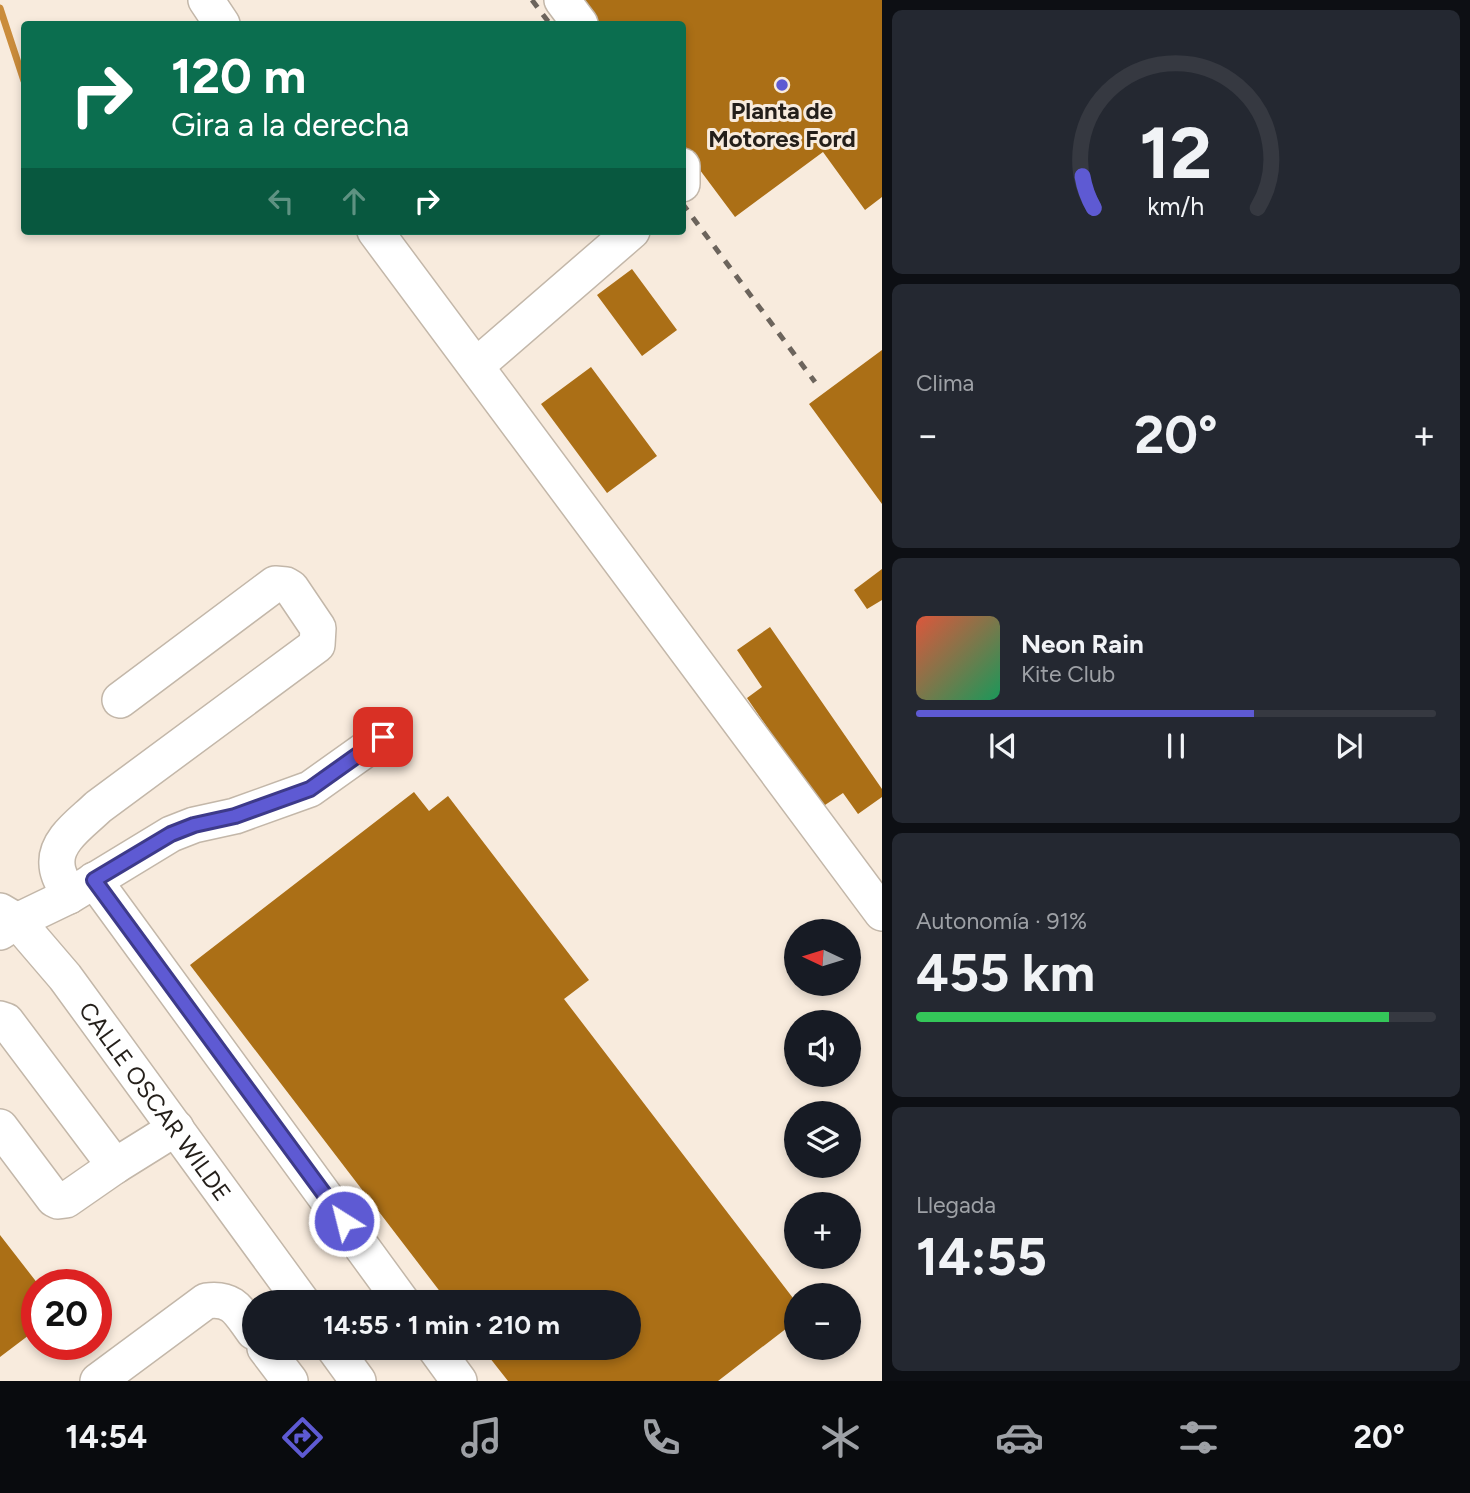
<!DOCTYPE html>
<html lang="es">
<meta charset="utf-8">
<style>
:root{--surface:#171b24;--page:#242831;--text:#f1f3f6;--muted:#9ea1a6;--line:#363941;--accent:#5e5ad3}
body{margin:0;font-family:Figtree,sans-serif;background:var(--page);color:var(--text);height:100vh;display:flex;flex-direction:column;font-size:26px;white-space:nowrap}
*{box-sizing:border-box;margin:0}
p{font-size:23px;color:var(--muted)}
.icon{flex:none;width:38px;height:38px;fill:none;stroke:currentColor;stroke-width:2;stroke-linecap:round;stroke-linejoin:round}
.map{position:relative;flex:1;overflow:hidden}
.side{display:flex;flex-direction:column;gap:10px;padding:10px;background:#0d0f14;width:588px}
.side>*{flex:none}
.hud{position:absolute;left:21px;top:21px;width:665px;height:214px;border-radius:7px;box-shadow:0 4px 10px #0003;background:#0b6e4f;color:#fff;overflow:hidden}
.needle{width:46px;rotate:274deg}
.fabs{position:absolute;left:784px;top:919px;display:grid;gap:14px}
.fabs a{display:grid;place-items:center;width:77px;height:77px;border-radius:50%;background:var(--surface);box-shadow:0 4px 10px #0003;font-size:35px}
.speed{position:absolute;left:21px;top:1269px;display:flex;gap:14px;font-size:35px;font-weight:700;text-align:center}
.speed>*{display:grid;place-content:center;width:91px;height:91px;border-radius:50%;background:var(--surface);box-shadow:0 4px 10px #0003;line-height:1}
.speed .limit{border:10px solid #d22;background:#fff;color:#111}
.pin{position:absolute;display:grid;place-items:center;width:60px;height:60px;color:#fff;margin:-30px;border-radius:14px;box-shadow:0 4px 10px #0006}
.me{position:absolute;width:77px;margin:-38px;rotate:324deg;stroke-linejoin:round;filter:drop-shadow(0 0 5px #0008)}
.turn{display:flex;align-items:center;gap:24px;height:147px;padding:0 35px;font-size:32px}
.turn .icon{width:91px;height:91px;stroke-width:2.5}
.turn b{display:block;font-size:49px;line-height:60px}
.lanes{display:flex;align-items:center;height:66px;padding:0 35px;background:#0003;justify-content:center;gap:35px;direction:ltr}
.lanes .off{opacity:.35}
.big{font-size:52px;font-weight:700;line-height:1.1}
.side .widget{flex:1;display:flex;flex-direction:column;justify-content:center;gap:10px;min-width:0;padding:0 24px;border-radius:10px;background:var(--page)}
.side .dial{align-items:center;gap:0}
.dial svg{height:182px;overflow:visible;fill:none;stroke:var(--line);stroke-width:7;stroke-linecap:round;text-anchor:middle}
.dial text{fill:var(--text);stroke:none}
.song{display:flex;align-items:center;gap:21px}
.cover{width:84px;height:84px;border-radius:10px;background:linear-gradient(135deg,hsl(10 70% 55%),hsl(150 70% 35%))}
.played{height:7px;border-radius:4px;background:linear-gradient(90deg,var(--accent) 65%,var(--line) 65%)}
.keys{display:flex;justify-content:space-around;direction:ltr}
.heat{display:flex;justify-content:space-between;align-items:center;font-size:38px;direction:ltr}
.charge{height:10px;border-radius:5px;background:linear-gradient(90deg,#34c759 91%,var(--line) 0)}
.trip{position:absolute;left:242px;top:1290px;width:399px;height:70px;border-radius:35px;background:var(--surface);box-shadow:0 4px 10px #0003;font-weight:700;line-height:70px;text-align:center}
.tabs{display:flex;height:112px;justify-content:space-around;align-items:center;background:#090b0e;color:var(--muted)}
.tabs .icon{width:49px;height:49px}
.tabs .on{color:var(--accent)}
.tabs b{font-size:32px;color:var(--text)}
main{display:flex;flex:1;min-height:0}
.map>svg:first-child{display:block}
</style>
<main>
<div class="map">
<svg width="882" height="1381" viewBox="0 0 882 1381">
<rect width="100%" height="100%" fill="#f8ebdd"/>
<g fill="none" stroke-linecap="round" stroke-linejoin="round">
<path stroke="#ca8c3b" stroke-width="7" d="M0 8 24 81"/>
</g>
<path fill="#ab6f16" d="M574 0H882V197L865 210 823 152 735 217 682 146V24H592Z
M632 269 677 330 642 356 597 295Z
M882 350V504L809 404Z
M591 367 657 456 607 493 541 404Z
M882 569V600L867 609 854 590Z
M770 627 882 789V797L858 814 843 793 822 807 747 698 762 687 737 650Z
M414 792 429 811 448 796 589 980 564 999 796 1302V1321L718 1381H508L482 1348H628V1302H448L190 965Z
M0 1235 38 1284 37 1329 0 1357Z"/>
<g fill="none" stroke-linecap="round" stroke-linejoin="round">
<g stroke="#c3b7a9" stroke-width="38">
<g id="minor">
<path d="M206 0 222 24"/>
<path d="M562 0 580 24"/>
<path d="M682 166V184"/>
<path d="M375 231 882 913"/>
<path d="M476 366 632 231"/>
<path d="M94 880 402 1302"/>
<path d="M69 896C65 886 57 875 57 864 55 840 83 822 98 807L317 645 318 628 291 588 286 585 275 584 120 700"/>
<path id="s1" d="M0 911 17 921 65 977 302 1302"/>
<path d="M0 932 17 921 69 896 171 834 194 825 235 816 310 789 383 737"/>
<path d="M0 1019 6 1021 115 1166"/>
<path d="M0 1127 54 1199 58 1201 66 1200 115 1166 176 1128"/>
<path d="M265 1348 290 1381"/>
<path d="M334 1348 358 1381"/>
<path d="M435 1348 459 1381"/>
<path d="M98 1381 206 1301C234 1297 239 1312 254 1332"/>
</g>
</g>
<use href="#minor" stroke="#fff" stroke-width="35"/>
<path stroke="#6c645c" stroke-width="5" stroke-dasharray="9 9" stroke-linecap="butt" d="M532 0 550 24
M682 203 815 382"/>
</g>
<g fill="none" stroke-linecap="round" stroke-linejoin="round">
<g stroke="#3d3a89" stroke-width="18">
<path id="route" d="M344 1221 94 880 171 834 194 825 235 816 310 789 383 737"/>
</g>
<use href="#route" stroke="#5e5ad3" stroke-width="12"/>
</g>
<circle fill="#5e5ad3" stroke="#f8ebdd" stroke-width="2.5" cx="782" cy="85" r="7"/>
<g text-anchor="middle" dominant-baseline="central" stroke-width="6" stroke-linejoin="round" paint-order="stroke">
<g font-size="24" font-weight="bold" fill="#241f1a" stroke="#f8ebdd">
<text x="782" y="110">Planta de<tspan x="782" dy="28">Motores Ford</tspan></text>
</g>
<g font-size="24" fill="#241f1a" stroke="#f8ebdd">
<text stroke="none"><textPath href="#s1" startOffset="247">CALLE OSCAR WILDE</textPath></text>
</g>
</g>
</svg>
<div class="fabs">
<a><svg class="needle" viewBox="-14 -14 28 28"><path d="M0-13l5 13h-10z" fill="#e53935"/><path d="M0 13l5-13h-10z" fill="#9ea1a6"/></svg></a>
<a><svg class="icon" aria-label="sound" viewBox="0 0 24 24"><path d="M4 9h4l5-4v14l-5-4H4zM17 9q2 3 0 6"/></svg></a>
<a><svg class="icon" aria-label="layers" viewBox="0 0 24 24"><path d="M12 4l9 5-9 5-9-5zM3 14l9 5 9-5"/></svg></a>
<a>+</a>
<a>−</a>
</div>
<div class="speed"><div class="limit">20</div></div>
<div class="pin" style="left:383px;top:737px;background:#d93025"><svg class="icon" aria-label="arrive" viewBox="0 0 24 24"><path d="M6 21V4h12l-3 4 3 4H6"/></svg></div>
<svg class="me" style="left:344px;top:1221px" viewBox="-20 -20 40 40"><circle r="17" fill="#5e5ad3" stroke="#fff" stroke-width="3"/><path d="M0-11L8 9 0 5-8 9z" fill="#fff"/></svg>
<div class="trip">14:55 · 1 min · 210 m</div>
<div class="hud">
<div class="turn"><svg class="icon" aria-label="right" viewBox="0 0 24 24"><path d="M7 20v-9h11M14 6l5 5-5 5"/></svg><div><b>120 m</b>Gira a la derecha</div></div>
<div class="lanes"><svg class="icon off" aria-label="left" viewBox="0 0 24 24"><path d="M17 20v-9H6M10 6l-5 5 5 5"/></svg><svg class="icon off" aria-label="ahead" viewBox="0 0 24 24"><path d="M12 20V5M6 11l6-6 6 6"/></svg><svg class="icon" aria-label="right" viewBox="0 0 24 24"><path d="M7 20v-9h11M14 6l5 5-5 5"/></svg></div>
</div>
</div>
<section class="side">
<div class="widget dial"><svg viewBox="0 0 100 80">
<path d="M14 69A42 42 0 1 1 86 69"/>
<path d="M14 69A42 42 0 0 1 9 55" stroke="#5e5ad3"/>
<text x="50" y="56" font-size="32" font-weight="700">12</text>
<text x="50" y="72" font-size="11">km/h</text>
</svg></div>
<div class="widget"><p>Clima</p>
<div class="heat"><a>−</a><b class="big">20°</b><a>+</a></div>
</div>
<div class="widget">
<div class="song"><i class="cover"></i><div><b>Neon Rain</b><p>Kite Club</p></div></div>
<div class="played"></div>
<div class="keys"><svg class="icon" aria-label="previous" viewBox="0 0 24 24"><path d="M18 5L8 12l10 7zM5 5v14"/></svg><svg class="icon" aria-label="pause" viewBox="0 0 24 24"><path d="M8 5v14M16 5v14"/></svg><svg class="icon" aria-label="next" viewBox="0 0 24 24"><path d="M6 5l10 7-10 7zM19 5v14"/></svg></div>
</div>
<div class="widget"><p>Autonomía · 91%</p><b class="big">455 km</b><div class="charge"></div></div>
<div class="widget"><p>Llegada</p><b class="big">14:55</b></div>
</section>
</main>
<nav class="tabs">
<b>14:54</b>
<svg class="icon on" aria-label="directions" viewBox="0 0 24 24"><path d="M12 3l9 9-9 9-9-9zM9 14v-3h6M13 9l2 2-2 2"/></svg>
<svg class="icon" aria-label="music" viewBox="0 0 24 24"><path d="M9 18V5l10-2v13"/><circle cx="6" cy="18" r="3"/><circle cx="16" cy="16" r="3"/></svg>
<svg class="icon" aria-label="phone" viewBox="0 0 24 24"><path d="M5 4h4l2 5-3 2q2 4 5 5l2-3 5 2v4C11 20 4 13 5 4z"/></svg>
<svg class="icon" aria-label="climate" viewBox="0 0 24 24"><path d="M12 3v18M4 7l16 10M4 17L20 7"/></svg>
<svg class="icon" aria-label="car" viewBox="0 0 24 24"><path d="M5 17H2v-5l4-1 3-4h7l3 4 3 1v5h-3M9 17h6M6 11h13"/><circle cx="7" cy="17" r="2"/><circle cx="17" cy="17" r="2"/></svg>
<svg class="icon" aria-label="filters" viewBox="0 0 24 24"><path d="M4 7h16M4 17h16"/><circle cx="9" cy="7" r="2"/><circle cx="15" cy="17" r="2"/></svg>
<b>20°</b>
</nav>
